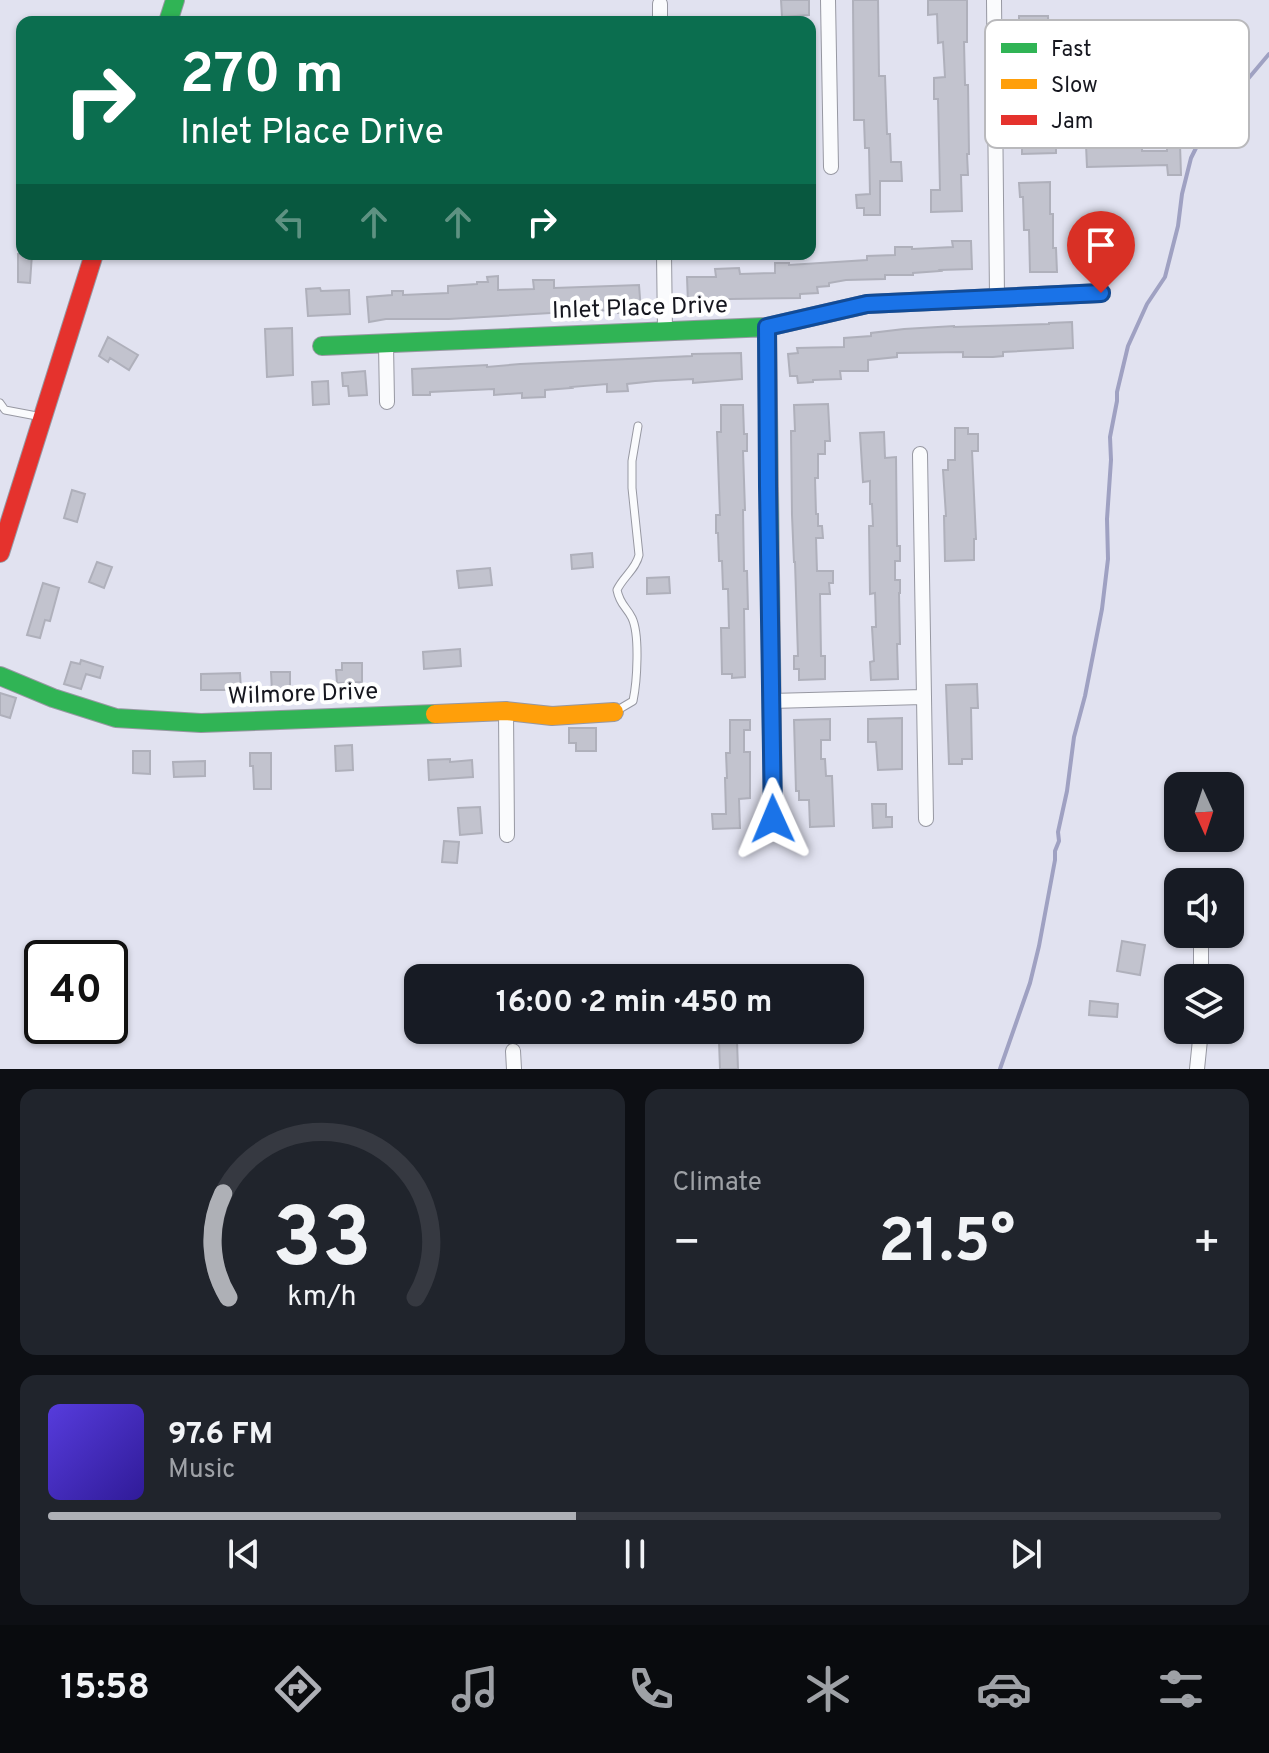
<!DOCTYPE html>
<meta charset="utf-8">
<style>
:root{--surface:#171b24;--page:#20242c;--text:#f1f3f6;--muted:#9ea1a6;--line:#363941;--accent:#aeb0b6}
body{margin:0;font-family:Overpass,sans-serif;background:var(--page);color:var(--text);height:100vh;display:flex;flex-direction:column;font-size:30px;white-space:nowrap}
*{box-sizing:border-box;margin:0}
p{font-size:26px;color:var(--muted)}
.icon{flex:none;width:44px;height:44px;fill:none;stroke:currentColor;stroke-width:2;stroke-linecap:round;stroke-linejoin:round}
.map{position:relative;height:1069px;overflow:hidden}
.sheet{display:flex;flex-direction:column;gap:20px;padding:20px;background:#0d0f14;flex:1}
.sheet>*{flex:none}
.top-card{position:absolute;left:16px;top:16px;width:800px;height:244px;border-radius:16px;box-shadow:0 2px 6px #0004;background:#0b6e4f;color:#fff;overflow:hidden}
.needle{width:52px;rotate:177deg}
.fabs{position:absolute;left:1164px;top:772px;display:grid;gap:16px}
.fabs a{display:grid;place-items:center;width:80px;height:80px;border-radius:16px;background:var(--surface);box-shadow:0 2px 6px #0004;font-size:40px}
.speed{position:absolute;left:24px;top:940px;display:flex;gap:16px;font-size:40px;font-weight:700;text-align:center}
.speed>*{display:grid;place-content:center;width:104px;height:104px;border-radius:50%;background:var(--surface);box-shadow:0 2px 6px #0004;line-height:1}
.speed .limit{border:4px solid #111;border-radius:12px;background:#fff;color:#111}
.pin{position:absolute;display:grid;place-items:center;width:68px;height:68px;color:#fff;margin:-82px -34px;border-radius:50% 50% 50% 0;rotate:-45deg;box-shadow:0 0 8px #0007}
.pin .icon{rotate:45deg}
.me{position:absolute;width:88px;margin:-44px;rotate:359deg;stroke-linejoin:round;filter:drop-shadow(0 0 6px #0008)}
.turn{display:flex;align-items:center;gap:28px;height:168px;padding:0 32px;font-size:36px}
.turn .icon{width:104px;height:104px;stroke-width:2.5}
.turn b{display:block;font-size:56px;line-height:68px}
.lanes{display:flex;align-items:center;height:76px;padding:0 32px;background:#0003;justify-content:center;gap:40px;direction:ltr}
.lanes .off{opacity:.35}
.big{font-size:60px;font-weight:700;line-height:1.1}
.sheet .tile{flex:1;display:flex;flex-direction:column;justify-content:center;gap:12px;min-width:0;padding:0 28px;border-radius:16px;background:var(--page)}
.sheet .dial{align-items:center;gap:0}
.dial svg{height:208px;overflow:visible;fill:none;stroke:var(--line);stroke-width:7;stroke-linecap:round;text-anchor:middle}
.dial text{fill:var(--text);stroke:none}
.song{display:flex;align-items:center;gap:24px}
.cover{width:96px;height:96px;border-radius:12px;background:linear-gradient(135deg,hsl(250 70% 55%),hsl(250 70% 35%))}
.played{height:8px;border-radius:4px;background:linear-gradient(90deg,var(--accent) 45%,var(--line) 45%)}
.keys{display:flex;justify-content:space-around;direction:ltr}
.heat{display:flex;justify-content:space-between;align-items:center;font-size:44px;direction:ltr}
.sheet .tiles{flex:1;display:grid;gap:20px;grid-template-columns:1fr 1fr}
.tile:last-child{grid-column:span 2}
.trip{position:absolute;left:404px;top:964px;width:460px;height:80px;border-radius:16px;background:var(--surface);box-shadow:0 2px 6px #0004;font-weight:700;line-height:80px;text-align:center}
.tabs{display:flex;height:128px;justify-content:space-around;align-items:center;background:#090b0e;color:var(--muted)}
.tabs .icon{width:56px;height:56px}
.tabs .current{color:var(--accent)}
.tabs b{font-size:36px;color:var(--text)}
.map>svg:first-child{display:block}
</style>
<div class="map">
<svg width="1269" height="1069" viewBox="0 0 1269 1069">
<rect width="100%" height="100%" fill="#e1e2f0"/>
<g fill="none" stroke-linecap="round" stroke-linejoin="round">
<path stroke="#9fa1c2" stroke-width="4" d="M1000 1069 1030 983 1039 946 1055 860V851L1059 841 1058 832 1067 791 1074 737 1085 696 1102 609 1108 559 1107 519 1111 460 1110 437 1117 401V392L1128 346 1147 304 1165 277 1178 226 1182 194 1191 158 1205 130 1269 54"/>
</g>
<path fill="#c2c3ce" stroke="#afb0bb" stroke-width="2" d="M781 0H809V15L782 17Z
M853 0H878L879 76H885L887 134H890L891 162H901L902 181H880V215H864V208H857L856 195 870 194 869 148H865L864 120H854Z
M928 0H967V42H964L965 85H968L969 154H967L968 175H961L962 211 931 212V190H940L938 99H934V78L945 77 943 42 938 43 937 14 928 15Z
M1019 16H1048L1049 69H1055L1056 86 1030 87 1029 77H1020L1019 60 1029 59V34H1019Z
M1056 131V153L1022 154V140H1033L1032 132Z
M1115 131 1116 141H1142V151H1167V144H1180L1181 175H1168L1167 165 1087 167 1086 145 1103 144V132Z
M1050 182V214H1053V248H1056L1057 272H1030L1029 230H1024L1023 197H1020L1019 183Z
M952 241H971L972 269 940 270 941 271 913 273V275H885V279L846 280 829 283V286L817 287 818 293 800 294V298L729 299 688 303 687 277H716L715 269 739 268 740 274 775 273V263H789V265L867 260V256L895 255V247H912V249L953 247Z
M18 254H32L30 283 18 282Z
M498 276V290L534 289 533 280H554V288L639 285 641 311 618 313V310L585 311 449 319H386L369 322 367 297 392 295V291H403V295L448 293V286L477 284V282H488L487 277Z
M320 288 321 291 349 290 350 314 308 316 306 289Z
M1072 322 1073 348 1003 352V356L993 357H963V352L897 353V357L868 360V371H840L841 379 813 380V382L798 383 797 376H790L788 354 798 353 797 348 844 347V338L871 336V333L904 329 954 326V327L1049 324V323Z
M292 328 293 375 267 377 265 329Z
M108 337 138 355 129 370 110 358 108 362 99 356Z
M741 353 742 379 693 383V379L655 381 627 384 628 391 607 392V384L571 387 572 388 545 390V397L522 398V393L494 395V389L430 392V395H413L412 369 487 365V367L520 364 692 356V354Z
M365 371 367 395 349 396 348 386H343L342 373Z
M328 381 329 404 313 405 312 382Z
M828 404 830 441H825V454H818V478H815L816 514H818V526H822L823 538H816L817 571H833V583H829L830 594H820L821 656H825V679L799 680V669H794V656H798L795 562H794L792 515 791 431H795L794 405Z
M721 405H743L744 434H747V451H743L745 510H743L744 571H747L748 609H744L745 677 732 678V674H722L721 628H729L728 589H723L722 561H719L718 533H716V515H720L717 432H721Z
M955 428H968V434H978V451H972L976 539H974V560L945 561 944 516H946L943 470H948V460H955Z
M884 432 885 458 896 457 897 546H900V561H895V580H900V593H899L900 644H897L898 679 871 680 870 662 874 661 872 627H876L875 593 870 594 869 526H873L872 504H870V481L863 482 860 433Z
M72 490 85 494 77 522 64 518Z
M592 553 593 567 572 569 571 555Z
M97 562 112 567 104 588 89 582Z
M490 568 492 585 459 588 457 571Z
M669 577 670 593 647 594V578Z
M43 583 59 588 50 621 45 620 40 638 27 635Z
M460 649 461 666 424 669 423 652Z
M81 660 103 667 100 678 86 674 81 689 64 684 71 662 80 664Z
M342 663H362V682L337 683 336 670H342Z
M271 672H290V692H272Z
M240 673 241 690H201V674Z
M977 684 978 708H971L972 759H962V764H949L946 685Z
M0 693 16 698 10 718 0 715Z
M902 718V769L878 770 876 742H868V719Z
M830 719V740H821V759H825L826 776H832L834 826 810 827 809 800H799V791H796L794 720Z
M730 720H750V730H744V752H750V798L739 799 740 828 713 829 712 814H726L725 778H727L726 753H730Z
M569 728H596V751H576V743H569Z
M352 745 353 770 336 771 335 746Z
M133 751H150V774L133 773Z
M250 753H271V789H254L253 766H250Z
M450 759V762L472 760 473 777 429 780 428 760Z
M205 761V776L174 777 173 762Z
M872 804H886V817H892V827L873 828Z
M480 807 482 833 460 835 458 808Z
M444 841 459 842 457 863 442 862Z
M1122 941 1145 945 1140 975 1117 971Z
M1090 1001 1118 1004 1117 1017 1089 1015Z
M719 1041H737L738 1069H720Z"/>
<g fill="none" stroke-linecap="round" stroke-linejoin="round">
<g stroke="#9798a2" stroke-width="9">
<path id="lane" d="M0 403 5 410 42 417
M616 711 633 701C637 682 640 635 632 618 626 606 620 605 617 590 623 577 636 569 639 555L632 488V461L638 426"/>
</g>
<g stroke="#9798a2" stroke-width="16">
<path id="street" d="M828 0 831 167
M994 0 997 297
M660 4V22
M996 109 1161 106
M664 254 665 331
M386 344 387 402
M920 454 926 819
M771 701 923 697
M506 711 507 835
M1201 879V882
M1201 934V978
M513 1051 514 1069
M1197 1069 1201 1030"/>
</g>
<g stroke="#9798a2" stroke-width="20">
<path id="fast" d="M168 22 175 0
M767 327 773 819
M322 346 767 327 867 304 1101 293
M0 676 53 698 116 718 201 723 435 714"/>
</g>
<g stroke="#9798a2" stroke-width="20">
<path id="slow" d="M435 714 506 711 552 716 614 712"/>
</g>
<g stroke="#9798a2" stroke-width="20">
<path id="jam" d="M0 553 94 254"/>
</g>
<use href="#lane" stroke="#fafbfd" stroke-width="7"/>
<use href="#street" stroke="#fafbfd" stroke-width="14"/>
<use href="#fast" stroke="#30b455" stroke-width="18"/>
<use href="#slow" stroke="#ff9f0a" stroke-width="18"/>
<use href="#jam" stroke="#e5322d" stroke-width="18"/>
</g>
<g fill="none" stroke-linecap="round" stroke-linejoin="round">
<g stroke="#114b97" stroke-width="20">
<path id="route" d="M773 819 768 486 767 327 867 304 1101 293"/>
</g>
<use href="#route" stroke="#1a73e8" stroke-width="14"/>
</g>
<g text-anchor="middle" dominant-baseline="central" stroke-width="8" stroke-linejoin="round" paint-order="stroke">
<g font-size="24" fill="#16171f" stroke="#fff">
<text transform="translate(640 309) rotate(-2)">Inlet Place Drive</text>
<text transform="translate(303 695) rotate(-2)">Wilmore Drive</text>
</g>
</g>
<rect x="985" y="20" width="264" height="128" rx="12" fill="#fff" stroke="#b9b9bc" stroke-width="2"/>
<rect x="1001" y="43" width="36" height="10" fill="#30b455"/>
<rect x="1001" y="79" width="36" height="10" fill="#ff9f0a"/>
<rect x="1001" y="115" width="36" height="10" fill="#e5322d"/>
<g font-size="22" fill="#16171f">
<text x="1051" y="56">Fast</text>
<text x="1051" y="92">Slow</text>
<text x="1051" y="128">Jam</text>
</g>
</svg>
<div class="fabs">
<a><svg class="needle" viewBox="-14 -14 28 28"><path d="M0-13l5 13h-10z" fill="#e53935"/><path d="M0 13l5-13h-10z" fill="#9ea1a6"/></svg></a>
<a><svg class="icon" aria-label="sound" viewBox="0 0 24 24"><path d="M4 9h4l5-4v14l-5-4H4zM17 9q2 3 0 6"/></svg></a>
<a><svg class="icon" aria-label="layers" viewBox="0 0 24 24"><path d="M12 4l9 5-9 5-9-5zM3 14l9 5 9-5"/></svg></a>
</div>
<div class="speed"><div class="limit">40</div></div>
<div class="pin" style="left:1101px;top:293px;background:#d93025"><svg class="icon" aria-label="arrive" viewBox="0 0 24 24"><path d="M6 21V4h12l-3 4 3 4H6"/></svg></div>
<svg class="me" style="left:773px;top:819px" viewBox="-20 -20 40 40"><path d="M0-17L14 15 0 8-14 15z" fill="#1a73e8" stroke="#fff" stroke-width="4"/></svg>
<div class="trip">16:00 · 2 min · 450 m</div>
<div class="top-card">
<div class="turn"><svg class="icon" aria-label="right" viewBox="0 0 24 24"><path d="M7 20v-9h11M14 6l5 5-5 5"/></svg><div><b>270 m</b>Inlet Place Drive</div></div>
<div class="lanes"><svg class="icon off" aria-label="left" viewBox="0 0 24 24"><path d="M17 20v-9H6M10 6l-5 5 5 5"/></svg><svg class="icon off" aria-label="ahead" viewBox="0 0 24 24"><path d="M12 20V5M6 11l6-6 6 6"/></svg><svg class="icon off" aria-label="ahead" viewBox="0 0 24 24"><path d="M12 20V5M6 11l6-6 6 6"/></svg><svg class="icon" aria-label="right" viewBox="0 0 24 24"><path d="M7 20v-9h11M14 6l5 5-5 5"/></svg></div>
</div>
</div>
<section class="sheet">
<div class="tiles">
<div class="tile dial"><svg viewBox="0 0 100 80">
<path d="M14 69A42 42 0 1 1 86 69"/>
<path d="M14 69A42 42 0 0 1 12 29" stroke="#aeb0b6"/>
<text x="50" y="56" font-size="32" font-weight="700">33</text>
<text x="50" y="72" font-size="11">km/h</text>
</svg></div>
<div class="tile"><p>Climate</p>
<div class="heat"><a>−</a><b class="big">21.5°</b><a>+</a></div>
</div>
<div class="tile">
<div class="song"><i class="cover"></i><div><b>97.6 FM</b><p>Music</p></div></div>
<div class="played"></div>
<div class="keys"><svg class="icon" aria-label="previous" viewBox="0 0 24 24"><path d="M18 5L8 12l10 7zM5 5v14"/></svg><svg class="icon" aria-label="pause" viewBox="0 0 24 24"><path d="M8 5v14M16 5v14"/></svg><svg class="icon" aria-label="next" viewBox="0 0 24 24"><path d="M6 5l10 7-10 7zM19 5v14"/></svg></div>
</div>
</div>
</section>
<nav class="tabs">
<b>15:58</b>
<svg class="icon current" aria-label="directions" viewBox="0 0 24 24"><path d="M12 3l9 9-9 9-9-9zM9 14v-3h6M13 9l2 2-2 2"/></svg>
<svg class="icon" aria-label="music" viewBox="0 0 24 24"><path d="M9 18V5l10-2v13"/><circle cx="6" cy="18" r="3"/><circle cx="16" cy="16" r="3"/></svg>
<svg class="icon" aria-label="phone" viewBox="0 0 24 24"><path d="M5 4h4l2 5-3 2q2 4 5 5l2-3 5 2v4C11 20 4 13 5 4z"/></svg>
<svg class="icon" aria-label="climate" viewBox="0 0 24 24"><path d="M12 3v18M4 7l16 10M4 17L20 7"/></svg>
<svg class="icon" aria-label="car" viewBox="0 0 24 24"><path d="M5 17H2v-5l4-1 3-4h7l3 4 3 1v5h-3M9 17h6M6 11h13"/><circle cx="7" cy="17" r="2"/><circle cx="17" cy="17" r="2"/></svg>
<svg class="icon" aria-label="filters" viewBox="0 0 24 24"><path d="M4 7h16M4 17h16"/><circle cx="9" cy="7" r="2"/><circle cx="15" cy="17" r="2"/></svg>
</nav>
